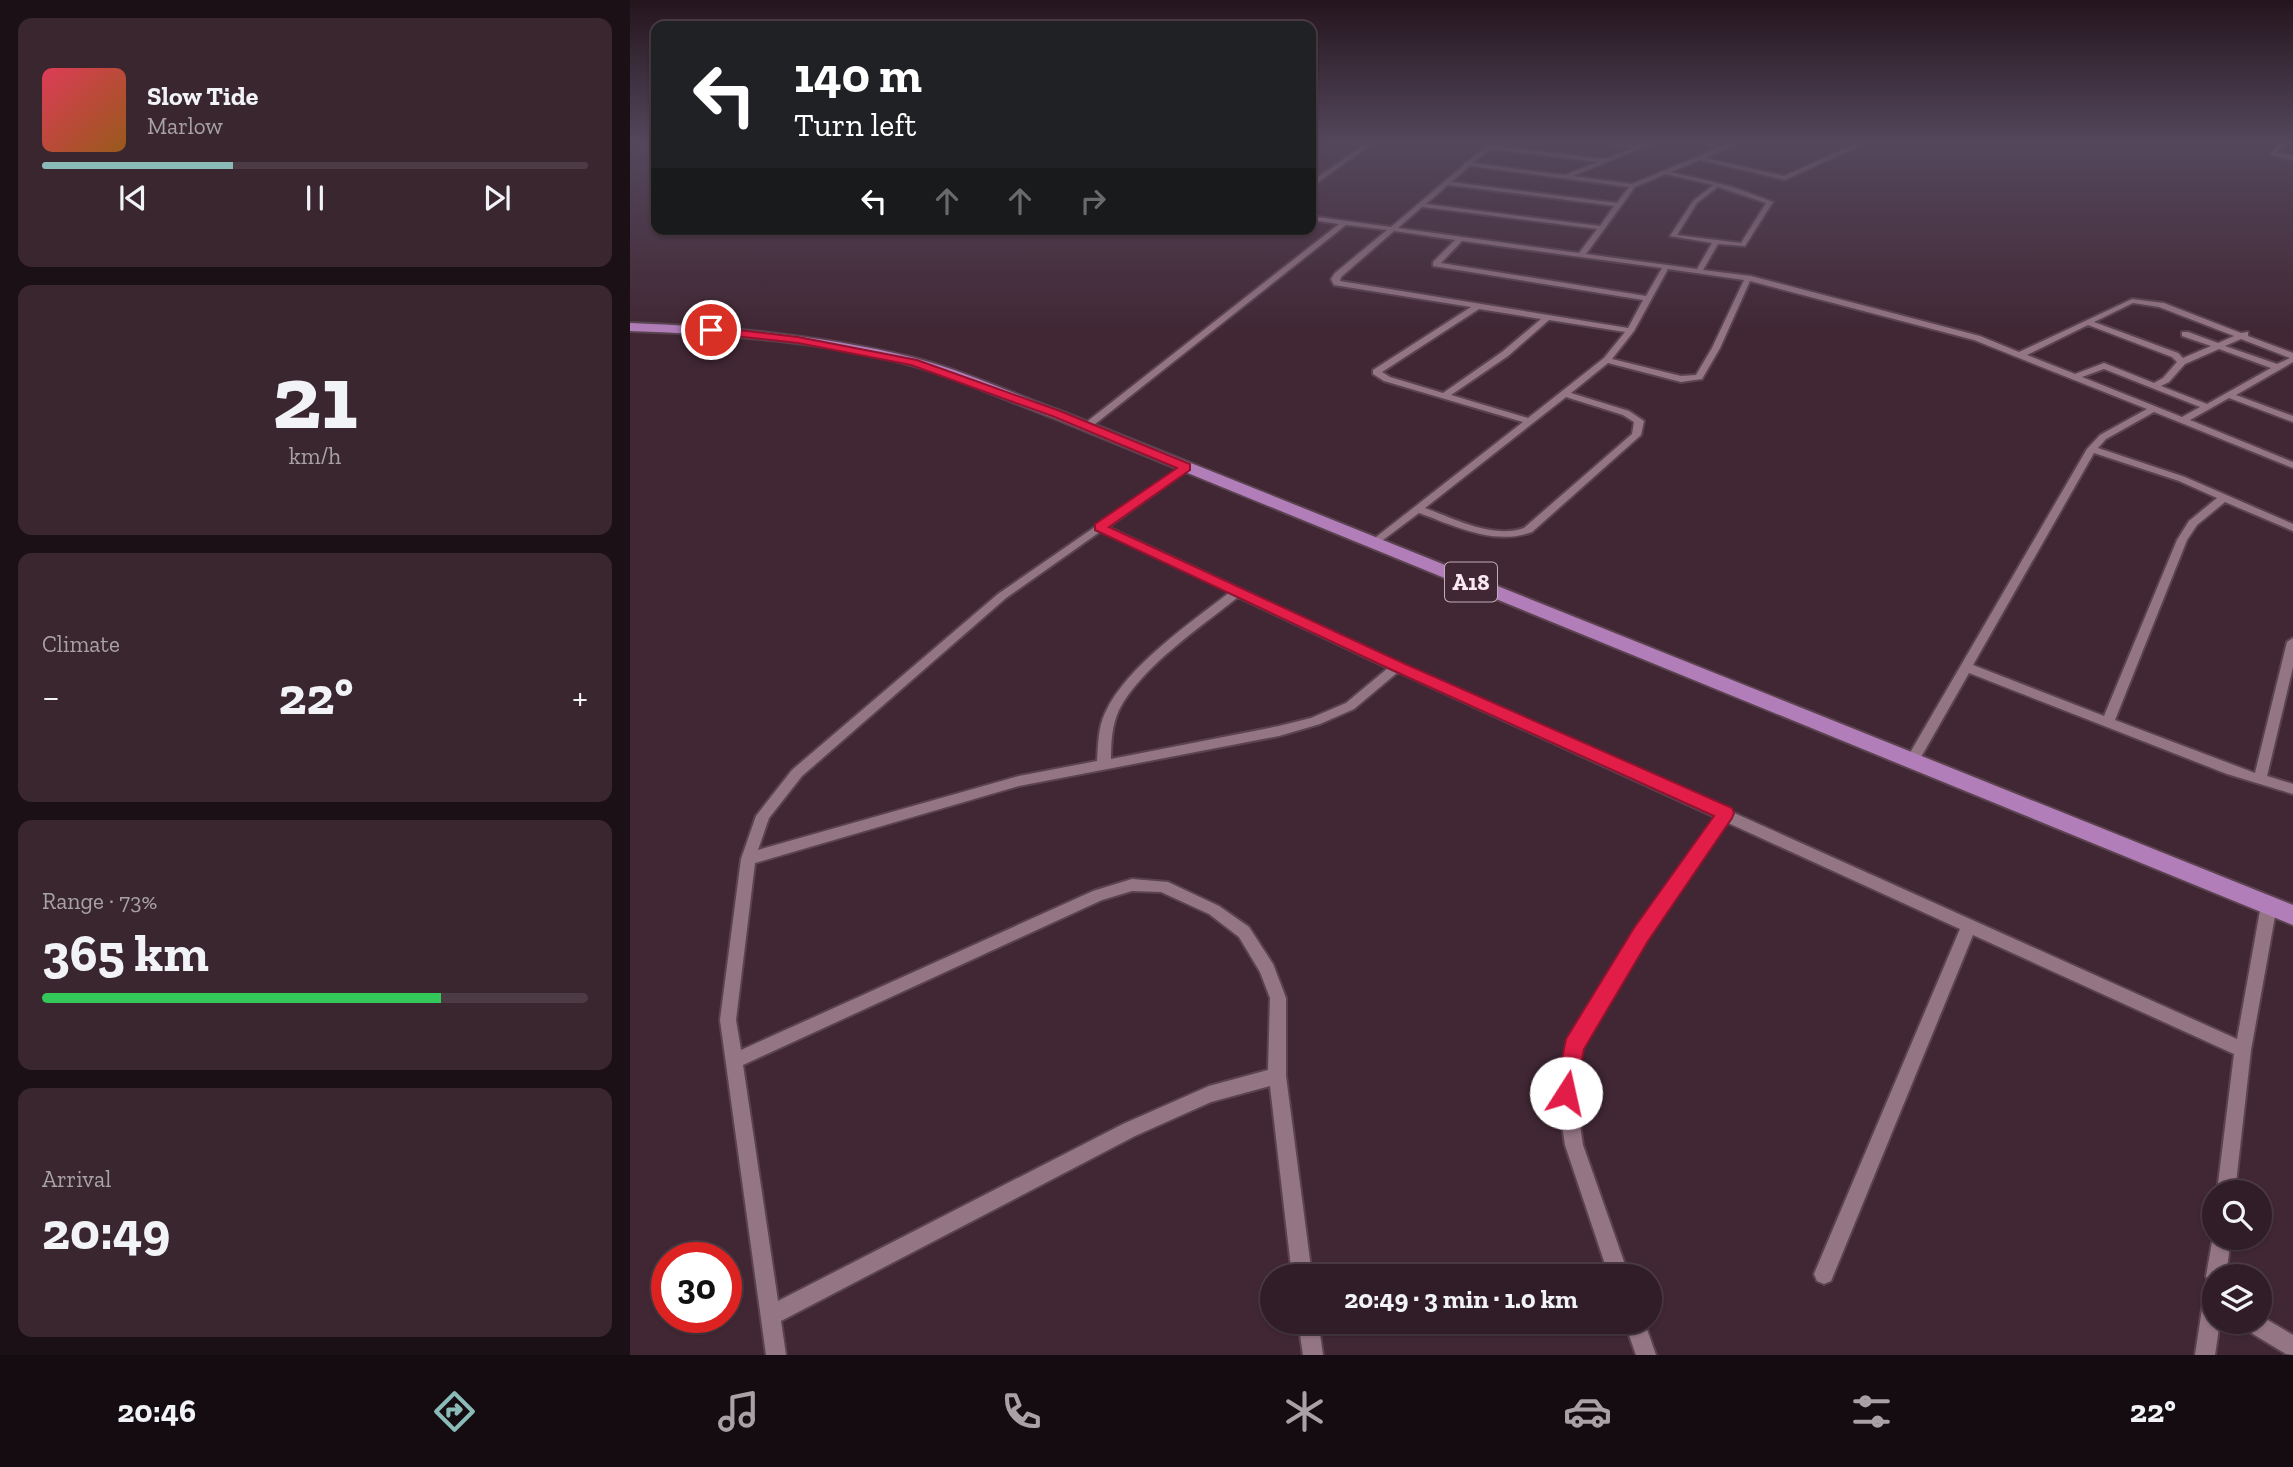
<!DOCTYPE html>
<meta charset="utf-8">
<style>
:root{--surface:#311d27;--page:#39262f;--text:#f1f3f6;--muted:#a8a2a7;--line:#4c3b44;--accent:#8bbbb9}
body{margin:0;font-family:"Zilla Slab",serif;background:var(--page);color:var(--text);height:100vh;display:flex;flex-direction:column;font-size:26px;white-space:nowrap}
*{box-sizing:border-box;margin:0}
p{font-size:23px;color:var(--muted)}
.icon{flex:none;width:38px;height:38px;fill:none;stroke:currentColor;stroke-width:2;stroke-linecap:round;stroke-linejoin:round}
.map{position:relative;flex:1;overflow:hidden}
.side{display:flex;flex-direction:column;gap:18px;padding:18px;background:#1b1015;width:630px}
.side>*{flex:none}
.top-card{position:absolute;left:21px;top:21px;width:665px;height:214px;border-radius:14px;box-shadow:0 2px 5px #0004,0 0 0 2px var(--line);background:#202124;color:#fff;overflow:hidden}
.controls{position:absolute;left:1572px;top:1180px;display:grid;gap:14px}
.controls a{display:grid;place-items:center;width:70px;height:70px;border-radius:50%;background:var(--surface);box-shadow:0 2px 5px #0004,0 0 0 2px var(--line);font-size:35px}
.speed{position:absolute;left:21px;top:1242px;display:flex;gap:14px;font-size:35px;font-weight:700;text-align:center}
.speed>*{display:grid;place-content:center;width:91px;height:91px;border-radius:50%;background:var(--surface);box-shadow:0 2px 5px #0004,0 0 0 2px var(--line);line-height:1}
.speed .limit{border:10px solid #d22;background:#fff;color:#111}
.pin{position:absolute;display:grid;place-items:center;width:60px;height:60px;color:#fff;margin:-30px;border:4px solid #fff;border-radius:50%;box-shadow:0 2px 7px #0007}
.me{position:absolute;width:77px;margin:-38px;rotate:10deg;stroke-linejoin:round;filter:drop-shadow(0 0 5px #0008)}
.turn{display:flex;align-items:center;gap:24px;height:147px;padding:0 28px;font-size:32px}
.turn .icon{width:91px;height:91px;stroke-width:2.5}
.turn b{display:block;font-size:49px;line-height:60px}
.lanes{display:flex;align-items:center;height:66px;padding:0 28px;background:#0003;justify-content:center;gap:35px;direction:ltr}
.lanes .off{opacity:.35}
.big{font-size:52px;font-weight:800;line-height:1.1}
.side .card{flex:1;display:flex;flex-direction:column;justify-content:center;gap:10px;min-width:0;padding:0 24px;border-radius:14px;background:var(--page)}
.side .dial{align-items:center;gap:0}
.dial b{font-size:91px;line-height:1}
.song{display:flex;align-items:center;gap:21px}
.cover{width:84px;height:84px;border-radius:10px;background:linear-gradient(135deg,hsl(350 70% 55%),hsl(30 70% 35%))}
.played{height:7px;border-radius:4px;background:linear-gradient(90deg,var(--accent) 35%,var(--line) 35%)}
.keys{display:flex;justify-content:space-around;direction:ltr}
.heat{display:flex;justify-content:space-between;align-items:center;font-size:38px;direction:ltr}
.charge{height:10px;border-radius:5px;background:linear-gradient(90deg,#34c759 73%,var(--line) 0)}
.trip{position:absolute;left:630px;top:1264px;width:402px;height:70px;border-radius:35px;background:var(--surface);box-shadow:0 2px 5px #0004,0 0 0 2px var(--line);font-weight:800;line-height:70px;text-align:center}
.menu{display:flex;height:112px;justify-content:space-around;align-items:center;background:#140c10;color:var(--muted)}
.menu .icon{width:49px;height:49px}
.menu .on{color:var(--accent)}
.menu b{font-size:32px;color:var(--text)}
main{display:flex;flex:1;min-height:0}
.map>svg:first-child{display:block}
</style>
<main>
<section class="side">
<div class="card">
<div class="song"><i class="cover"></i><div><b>Slow Tide</b><p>Marlow</p></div></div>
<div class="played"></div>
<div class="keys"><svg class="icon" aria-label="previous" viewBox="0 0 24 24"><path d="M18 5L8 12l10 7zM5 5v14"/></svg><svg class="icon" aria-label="pause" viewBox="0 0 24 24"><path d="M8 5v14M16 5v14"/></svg><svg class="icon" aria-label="next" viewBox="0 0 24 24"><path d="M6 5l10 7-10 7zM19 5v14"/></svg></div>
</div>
<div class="card dial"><b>21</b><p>km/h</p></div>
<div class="card"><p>Climate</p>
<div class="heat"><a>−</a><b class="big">22°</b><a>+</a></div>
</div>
<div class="card"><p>Range · 73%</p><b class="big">365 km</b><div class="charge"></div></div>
<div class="card"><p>Arrival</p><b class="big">20:49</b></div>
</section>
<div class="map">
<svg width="1663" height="1355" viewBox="0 0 1663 1355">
<rect width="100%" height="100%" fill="#412734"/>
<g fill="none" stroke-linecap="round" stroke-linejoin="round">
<g stroke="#5a434f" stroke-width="4">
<path id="minor" d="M738 142H745L681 187V182Z
M861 142H868L864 146 975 159 1003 148 973 142 1008 146 1017 142H1026L943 176 1002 184 1088 148 1070 142C1078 142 1087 146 1094 146 1100 146 1104 142 1111 142L1075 158 1154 176 1223 145 1224 142H1230L1227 147 1155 180 1070 160 1041 172 1103 187 1143 202 1115 246 1088 244 1073 270 1121 276 1350 336 1389 352 1502 299 1534 303 1611 333 1618 332V336L1663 353V362L1606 395 1663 416V422L1599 398 1560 420 1663 462V468L1524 412 1476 439 1468 448 1555 477 1663 524V531L1595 502 1567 525 1557 540 1485 720 1625 773 1657 642 1663 638V667L1637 776 1663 784V794L1597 774 1339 673 1287 764H1277L1275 761 1277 758 1457 449 1470 435 1517 409 1344 340 1120 281 1090 348 1072 379 1051 382 978 363 941 393 999 411 1014 421 1011 435 902 532C864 546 825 526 789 513L745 546 740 543 741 541 893 422 754 381 743 374V370L841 307 704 285 701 279 705 273 757 230 716 225 460 428H454V424L709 224 681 220V216L761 227 834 165V163L837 162ZM860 149 968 162 935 175 843 163ZM840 166 999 187 987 203 821 182ZM1036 174 1083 185 1063 201 1040 236 1082 243 1067 269 956 254 1005 187ZM818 185 984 206 970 226 796 204ZM1088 187 1136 203 1111 243 1047 235 1067 203ZM792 207 967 229 949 253 768 228ZM764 231 825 240 803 262V266L1013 300 998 328 710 281 711 277ZM832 241 1032 268 1016 296 811 263ZM1038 269 1114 280 1082 348 1066 375 1051 376 982 359 1004 331ZM1503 303 1529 307 1604 336 1588 343 1558 332H1552V336L1581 346 1553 358 1548 353 1464 322ZM849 309 911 319 872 352 813 393 760 377 752 372ZM919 320 995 332 974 358 898 418 821 395 878 356ZM1458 325 1542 357 1547 362 1533 378 1524 383 1474 363 1445 374 1397 355ZM1611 339 1660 358 1647 364 1595 346ZM1589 349 1641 368 1577 404 1531 386 1539 382 1555 364ZM1474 369 1570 407 1552 417 1452 377ZM936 397 993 415 1004 422 1002 434 894 528C863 539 825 519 795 508ZM1464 453 1549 481 1587 498 1559 521 1547 540 1474 716 1343 665Z
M1650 142H1656L1646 153 1663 156V160L1640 155Z
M556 464 559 465V469L478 527 771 664 1093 808 1100 809 1102 812 1607 1039 1631 905 1634 901 1639 899 1644 901 1647 905 1621 1050 1605 1192H1587L1604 1054 1343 935 1201 1281 1194 1284 1187 1281 1184 1274 1330 929 1096 822 1016 940 952 1048 945 1093 953 1145 999 1276H979L935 1145 927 1093 936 1046 1006 930 1085 817 768 672 724 709 690 724 649 736 389 786 125 863 106 1020 111 1050 463 891 502 879 538 882 589 906 619 927 643 964 656 998V1076L682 1276H662L640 1086 581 1102 505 1136 151 1321 156 1355H136L90 1020 111 859 126 816 162 770 368 594ZM471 531 600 592C560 623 496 667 475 713 468 728 468 745 467 761L389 776 128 850 139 818 172 776 376 598ZM608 597 758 668 716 703 681 718 649 726 481 759C481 742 482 725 489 710 511 667 571 627 608 597ZM502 891 531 892 579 914 609 937 630 972 640 998 638 1070 579 1086 493 1124 148 1301 113 1065 472 900Z
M1584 1231V1237H1601L1596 1276H1584V1285L1579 1283 1576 1276Z
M1584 1286V1321H1590L1585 1355H1565L1574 1296 1577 1289Z
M1629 1315 1663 1335V1355L1656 1354 1613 1328 1610 1321H1629Z
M668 1321H688L693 1355H673Z
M994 1321H1014L1026 1355H1006Z"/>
</g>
<g stroke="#5a434f" stroke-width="4">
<path id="trunk" d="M0 323C96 327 192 335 285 358 335 371 383 394 431 411L1663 905V925L421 417C375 400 328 378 281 365 190 341 93 334 0 331Z"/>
</g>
<use href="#minor" fill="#947584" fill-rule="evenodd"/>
<use href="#trunk" fill="#b27eba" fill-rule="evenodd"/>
</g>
<linearGradient id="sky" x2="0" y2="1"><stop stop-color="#24151d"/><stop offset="0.43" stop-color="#54475c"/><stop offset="1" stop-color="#54475c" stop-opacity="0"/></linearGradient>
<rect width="1663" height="332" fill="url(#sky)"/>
<path fill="#e11d48" stroke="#92132f" stroke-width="2" d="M81 327 168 337 287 360 430 411 560 464V470L479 527 773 663 1102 808 1104 813 1102 818 1018 941 954 1049 944 1100 936 1104 928 1100 925 1093 936 1039 1004 928 1084 816 762 670 465 530V524L547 468 422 416 281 365 168 343 77 333V328Z"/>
<g text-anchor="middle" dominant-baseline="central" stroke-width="7" stroke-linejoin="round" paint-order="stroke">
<rect fill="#412734" stroke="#c2aeb8" stroke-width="2" x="815" y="562.5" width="52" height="39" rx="5"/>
<g font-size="23" font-weight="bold" fill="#fae8f0">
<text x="841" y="582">A18</text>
</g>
</g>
</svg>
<div class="controls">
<a><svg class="icon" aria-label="search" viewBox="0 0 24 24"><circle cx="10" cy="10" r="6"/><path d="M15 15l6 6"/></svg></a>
<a><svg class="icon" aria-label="layers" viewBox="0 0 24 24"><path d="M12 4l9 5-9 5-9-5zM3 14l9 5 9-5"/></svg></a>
</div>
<div class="speed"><div class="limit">30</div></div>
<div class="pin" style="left:81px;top:330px;background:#d93025"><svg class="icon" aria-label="arrive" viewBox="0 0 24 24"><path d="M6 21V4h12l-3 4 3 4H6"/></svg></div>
<svg class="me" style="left:936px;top:1093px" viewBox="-20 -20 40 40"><circle r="19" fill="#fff"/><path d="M0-13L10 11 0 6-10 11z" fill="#e11d48"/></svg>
<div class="trip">20:49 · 3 min · 1.0 km</div>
<div class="top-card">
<div class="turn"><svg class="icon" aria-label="left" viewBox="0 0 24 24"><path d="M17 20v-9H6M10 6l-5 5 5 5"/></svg><div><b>140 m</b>Turn left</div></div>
<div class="lanes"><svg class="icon" aria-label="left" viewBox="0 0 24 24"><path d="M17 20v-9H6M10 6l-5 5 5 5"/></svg><svg class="icon off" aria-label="ahead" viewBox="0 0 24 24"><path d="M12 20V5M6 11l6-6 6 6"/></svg><svg class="icon off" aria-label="ahead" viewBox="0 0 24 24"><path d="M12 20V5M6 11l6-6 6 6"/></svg><svg class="icon off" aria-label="right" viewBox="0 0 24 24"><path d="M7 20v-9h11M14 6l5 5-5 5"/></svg></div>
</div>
</div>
</main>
<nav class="menu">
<b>20:46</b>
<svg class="icon on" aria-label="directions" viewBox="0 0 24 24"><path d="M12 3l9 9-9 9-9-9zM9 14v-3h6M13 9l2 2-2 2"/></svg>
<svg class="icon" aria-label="music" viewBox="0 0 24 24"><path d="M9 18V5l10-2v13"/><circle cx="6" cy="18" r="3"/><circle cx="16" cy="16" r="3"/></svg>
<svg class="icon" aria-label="phone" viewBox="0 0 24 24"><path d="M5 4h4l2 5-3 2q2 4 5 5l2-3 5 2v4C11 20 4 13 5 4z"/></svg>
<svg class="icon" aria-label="climate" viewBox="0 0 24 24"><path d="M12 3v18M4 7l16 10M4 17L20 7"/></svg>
<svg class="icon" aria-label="car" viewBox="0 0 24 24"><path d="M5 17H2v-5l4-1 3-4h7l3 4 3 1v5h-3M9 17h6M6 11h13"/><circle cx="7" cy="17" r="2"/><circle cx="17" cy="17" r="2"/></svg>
<svg class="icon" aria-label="filters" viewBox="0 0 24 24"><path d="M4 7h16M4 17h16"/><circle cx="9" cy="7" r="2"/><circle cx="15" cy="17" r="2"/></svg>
<b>22°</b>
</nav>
